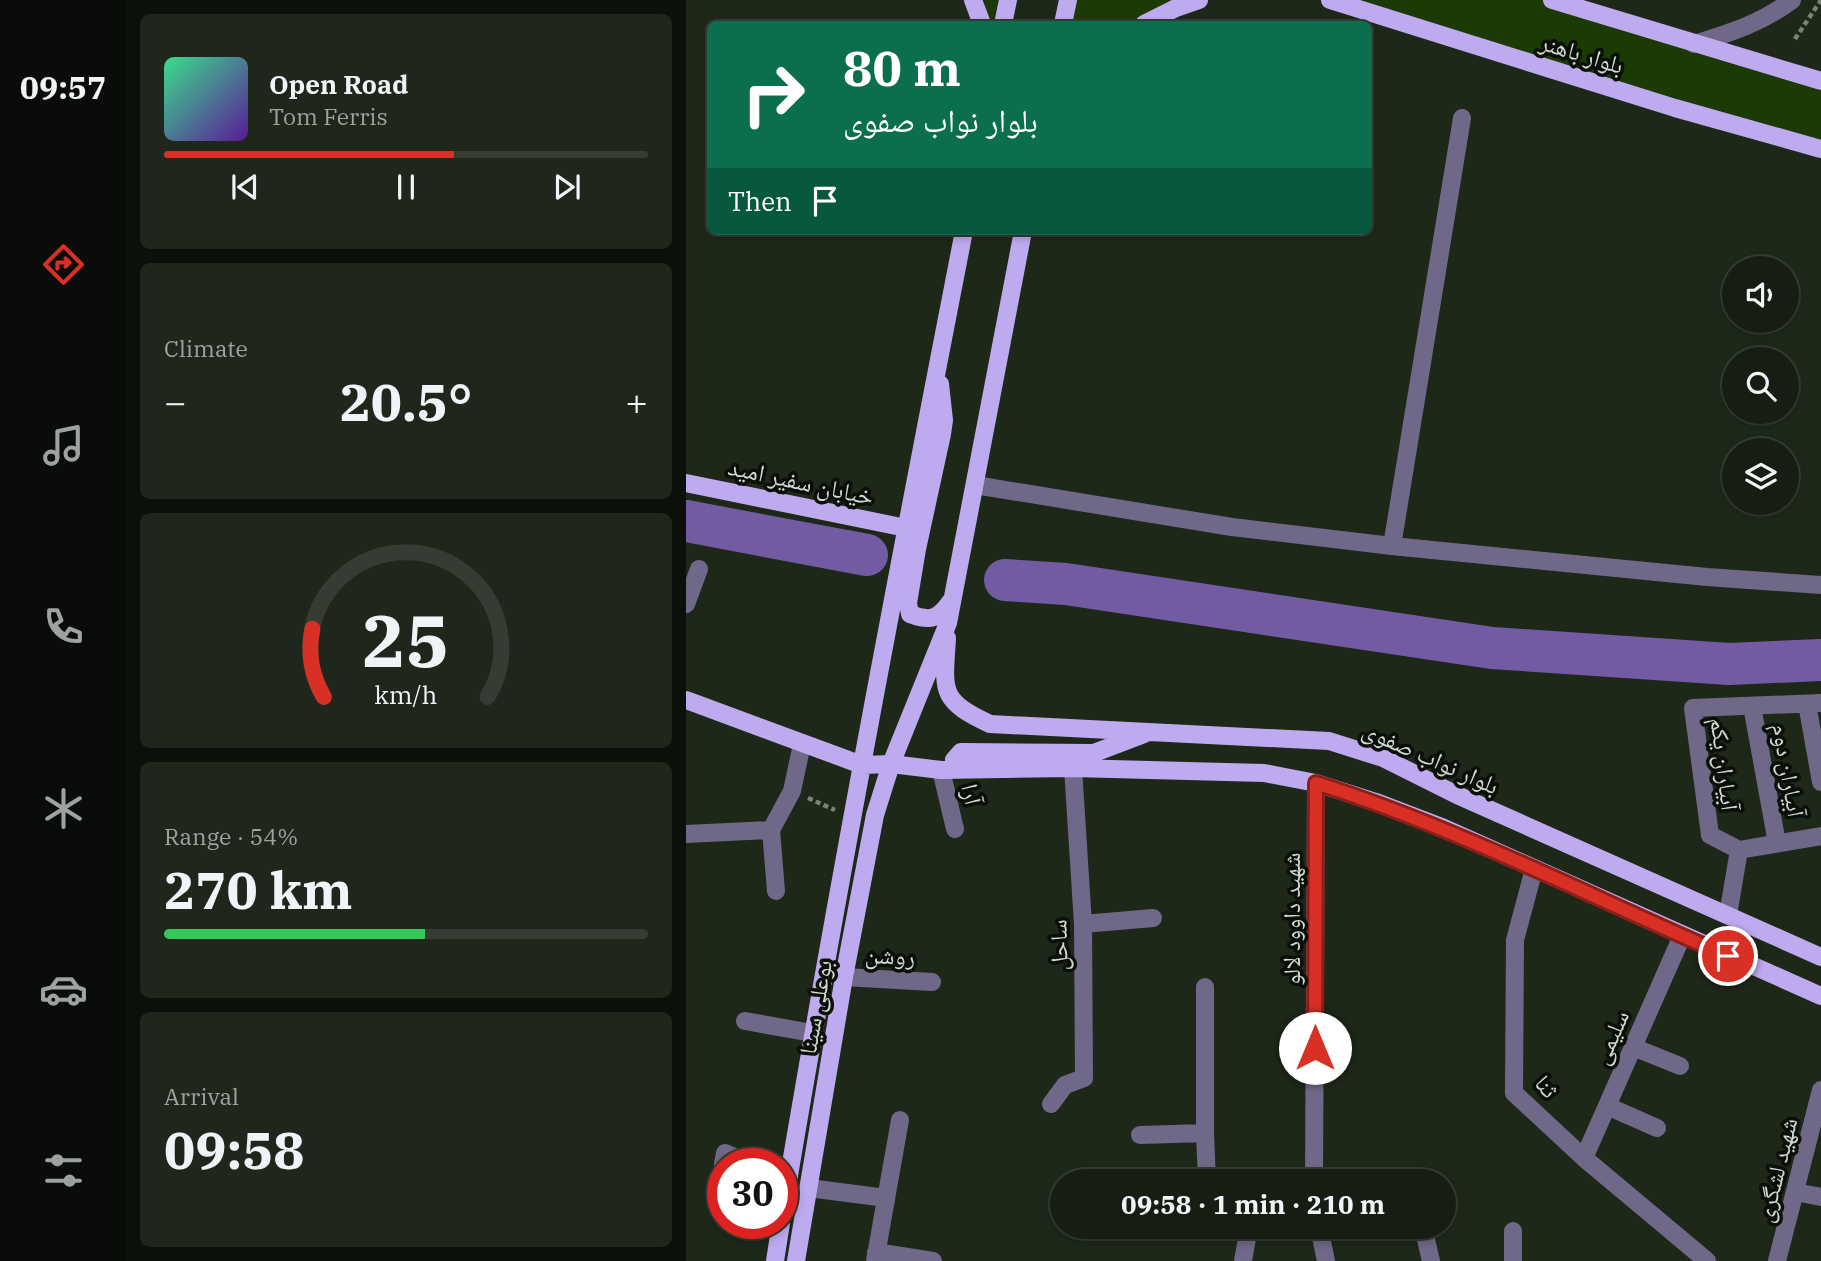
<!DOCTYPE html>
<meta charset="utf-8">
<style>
:root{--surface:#161e13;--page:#1f271c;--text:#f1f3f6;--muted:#9ea2a0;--line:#353c33;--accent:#d93025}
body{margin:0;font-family:"IBM Plex Serif","Noto Naskh Arabic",serif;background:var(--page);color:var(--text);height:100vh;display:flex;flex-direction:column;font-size:26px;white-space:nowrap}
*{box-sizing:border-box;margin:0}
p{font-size:23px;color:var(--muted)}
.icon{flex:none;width:38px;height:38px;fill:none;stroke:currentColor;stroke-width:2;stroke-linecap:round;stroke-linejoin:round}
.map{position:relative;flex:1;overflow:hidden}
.details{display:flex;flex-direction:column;gap:14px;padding:14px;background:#0c100a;width:560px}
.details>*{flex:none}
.banner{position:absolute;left:21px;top:21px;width:665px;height:214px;border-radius:10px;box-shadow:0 4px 10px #0003,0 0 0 2px var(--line);background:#0b6e4f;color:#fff;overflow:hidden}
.fabs{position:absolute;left:1036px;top:256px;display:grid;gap:14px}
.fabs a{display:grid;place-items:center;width:77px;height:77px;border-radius:50%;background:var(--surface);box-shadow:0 4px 10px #0003,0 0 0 2px var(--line);font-size:35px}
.speed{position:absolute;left:21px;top:1148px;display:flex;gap:14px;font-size:35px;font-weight:700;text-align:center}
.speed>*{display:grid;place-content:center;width:91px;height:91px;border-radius:50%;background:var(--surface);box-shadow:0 4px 10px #0003,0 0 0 2px var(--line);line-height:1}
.speed .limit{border:10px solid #d22;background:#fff;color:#111}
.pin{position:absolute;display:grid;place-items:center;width:60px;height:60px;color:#fff;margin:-30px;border:4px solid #fff;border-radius:50%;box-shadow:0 2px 7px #0007}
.me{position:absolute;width:77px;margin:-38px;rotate:0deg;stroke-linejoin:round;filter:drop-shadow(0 0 5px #0008)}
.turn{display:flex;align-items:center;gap:24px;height:147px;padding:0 21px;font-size:32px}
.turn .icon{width:91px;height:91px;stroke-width:2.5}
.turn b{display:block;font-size:49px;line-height:60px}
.then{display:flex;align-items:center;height:66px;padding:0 21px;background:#0003;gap:14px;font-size:26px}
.big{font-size:52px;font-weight:800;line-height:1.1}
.details .tile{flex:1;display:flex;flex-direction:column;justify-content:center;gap:10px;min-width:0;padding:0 24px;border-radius:10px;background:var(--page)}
.details .dial{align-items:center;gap:0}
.dial svg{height:182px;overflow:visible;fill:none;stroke:var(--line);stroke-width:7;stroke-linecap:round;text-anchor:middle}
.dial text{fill:var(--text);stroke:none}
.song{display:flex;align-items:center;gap:21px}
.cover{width:84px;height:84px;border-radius:10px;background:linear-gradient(135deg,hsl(150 70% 55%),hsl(270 70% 35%))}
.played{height:7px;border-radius:4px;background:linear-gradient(90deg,var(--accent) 60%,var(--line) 60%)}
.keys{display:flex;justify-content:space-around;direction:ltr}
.heat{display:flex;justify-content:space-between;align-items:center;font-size:38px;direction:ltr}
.charge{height:10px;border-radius:5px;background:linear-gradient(90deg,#34c759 54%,var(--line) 0)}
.trip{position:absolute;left:364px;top:1169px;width:406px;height:70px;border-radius:35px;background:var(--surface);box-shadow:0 4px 10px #0003,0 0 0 2px var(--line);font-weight:800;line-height:70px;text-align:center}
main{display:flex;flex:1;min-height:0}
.tab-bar{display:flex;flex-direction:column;width:126px;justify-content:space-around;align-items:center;background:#090c08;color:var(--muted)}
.tab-bar .icon{width:49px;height:49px}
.tab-bar .on{color:var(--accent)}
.tab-bar b{font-size:32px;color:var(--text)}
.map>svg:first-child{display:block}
</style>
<main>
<nav class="tab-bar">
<b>09:57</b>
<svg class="icon on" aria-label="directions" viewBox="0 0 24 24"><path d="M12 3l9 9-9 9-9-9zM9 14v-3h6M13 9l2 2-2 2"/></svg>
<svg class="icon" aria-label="music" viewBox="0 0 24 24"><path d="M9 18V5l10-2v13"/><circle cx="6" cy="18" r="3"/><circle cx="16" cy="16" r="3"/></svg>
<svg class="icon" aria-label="phone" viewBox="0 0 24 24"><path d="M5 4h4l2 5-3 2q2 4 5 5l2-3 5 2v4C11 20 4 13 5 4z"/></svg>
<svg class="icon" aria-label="climate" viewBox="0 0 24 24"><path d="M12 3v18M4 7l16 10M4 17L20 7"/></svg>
<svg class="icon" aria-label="car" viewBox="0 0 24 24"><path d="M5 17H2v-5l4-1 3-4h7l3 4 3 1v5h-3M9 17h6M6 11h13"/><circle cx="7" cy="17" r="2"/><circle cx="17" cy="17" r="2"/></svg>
<svg class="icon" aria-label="filters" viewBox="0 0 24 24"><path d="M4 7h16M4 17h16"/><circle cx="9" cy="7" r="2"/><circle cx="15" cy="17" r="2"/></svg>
</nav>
<section class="details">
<div class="tile">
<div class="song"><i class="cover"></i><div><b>Open Road</b><p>Tom Ferris</p></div></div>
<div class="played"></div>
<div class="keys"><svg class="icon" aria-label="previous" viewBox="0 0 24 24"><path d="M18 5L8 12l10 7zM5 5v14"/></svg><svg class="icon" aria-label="pause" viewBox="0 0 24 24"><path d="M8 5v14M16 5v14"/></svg><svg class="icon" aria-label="next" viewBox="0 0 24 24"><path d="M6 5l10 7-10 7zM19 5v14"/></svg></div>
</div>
<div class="tile"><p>Climate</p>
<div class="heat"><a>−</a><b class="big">20.5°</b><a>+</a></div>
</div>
<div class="tile dial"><svg viewBox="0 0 100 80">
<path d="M14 69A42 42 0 1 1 86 69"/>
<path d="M14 69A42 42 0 0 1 9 39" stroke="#d93025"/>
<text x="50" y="56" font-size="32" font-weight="700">25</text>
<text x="50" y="72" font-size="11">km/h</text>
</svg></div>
<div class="tile"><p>Range · 54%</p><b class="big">270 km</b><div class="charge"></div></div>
<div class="tile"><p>Arrival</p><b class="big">09:58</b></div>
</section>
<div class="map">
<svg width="1135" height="1261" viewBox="0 0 1135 1261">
<rect width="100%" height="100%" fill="#1e2819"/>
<path fill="#1c3a04" d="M298 0H312L306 24H304Z
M382 0H513L458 24H377Z
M644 0H866L1135 81V149Z"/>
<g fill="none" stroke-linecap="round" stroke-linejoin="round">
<path stroke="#735ba4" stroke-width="42" d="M0 521 181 555
M319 580 380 584 806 648 1043 664 1135 660"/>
<path stroke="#7b8377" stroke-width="4.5" stroke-dasharray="5 3.5" stroke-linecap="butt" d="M1109 39 1135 0
M122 798 149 810"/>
<path stroke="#706888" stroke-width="18" d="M1008 44C1044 33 1076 23 1106 0
M289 485 546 527 706 546 1021 577 1135 585
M706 546 776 118
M0 604 13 569
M1121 704 1135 782
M1066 706 1091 843
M255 770 269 829
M85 830 90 891
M0 834 85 830 106 791 116 744
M1053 850 1024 835 1007 708 1135 703
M848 869 829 940 828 1093 898 1158 1021 1261
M1042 915 1053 850 1135 836
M397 924 467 918
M158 977 246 982
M519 987V1133L521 1181
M59 1021 126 1033
M947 1047 994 1066
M365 1104 379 1085 398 1078 397 924 387 768
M921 1106 971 1128
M454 1135 519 1133
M898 1158 996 936
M37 1164 39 1153 65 1164
M628 1181 630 783
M123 1188 200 1198
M1109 1192 1135 1197
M633 1227 640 1261
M737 1227 745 1261
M190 1252 247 1261
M189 1261 214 1120
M557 1261 563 1227
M827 1261V1231
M1091 1261 1135 1090"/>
<path stroke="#beabef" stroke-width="18" d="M287 0 296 24
M644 0 989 108 1135 149
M866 0 1135 81
M317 24 322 0
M377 24 382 0
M458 24 490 8 513 0
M254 384 258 420 256 434 231 549 222 603 224 614C245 622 252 619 265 601
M0 483 220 528
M261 638C258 690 252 700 304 724L643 741 697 758 771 795 1135 957
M0 700 176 765 205 764 255 770 387 768 578 773 630 783 690 802 758 828 1135 996
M280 767 270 766 268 760 275 752 408 753 458 734
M96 1217C151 888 214 559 278 231
M89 1261 95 1223
M110 1261 158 977 189 815 205 764 262 623 337 231"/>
</g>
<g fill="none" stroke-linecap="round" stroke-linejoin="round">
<g stroke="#8d1f18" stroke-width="18">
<path id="route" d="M629 1048 630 783C772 828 905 897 1042 956"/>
</g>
<use href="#route" stroke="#d93025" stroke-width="12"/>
</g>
<g text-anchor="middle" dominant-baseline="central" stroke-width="7" stroke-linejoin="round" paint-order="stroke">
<g font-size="24" fill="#d1d8ce" stroke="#0b0f09">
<text transform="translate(896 53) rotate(17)">بلوار باهنر</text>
<text transform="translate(115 481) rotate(12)">خیابان سفیر امید</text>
<text transform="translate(745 757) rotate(24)">بلوار نواب صفوی</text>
<text transform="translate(1039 764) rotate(83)">آبیاران یکم</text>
<text transform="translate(1103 770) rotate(80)">آبیاران دوم</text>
<text transform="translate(286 794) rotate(77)">آرا</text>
<text transform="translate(605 919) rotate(-90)">شهید داوود لالو</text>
<text transform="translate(372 945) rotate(-91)">ساحل</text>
<text transform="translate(204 955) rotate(3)">روشن</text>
<text transform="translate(129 1007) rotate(-80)">بوعلی سینا</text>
<text transform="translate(924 1037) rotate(-66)">سلیمی</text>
<text transform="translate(861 1086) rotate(51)">ثنا</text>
<text transform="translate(1090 1170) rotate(-76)">شهید لشگری</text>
</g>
</g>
</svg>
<div class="fabs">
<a><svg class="icon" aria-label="sound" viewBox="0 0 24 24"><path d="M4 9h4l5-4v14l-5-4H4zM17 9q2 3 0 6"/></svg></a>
<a><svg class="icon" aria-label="search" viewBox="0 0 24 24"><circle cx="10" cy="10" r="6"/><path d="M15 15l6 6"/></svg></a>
<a><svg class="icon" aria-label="layers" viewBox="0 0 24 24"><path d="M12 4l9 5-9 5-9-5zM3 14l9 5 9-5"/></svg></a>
</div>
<div class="speed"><div class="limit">30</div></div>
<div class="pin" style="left:1042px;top:956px;background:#d93025"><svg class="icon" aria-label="arrive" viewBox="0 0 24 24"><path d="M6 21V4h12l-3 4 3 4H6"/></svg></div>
<svg class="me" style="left:629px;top:1048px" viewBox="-20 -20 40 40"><circle r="19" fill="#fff"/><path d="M0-13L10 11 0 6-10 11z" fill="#d93025"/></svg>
<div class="trip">09:58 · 1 min · 210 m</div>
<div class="banner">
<div class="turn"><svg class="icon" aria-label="right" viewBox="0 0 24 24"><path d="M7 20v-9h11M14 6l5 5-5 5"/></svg><div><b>80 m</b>بلوار نواب صفوی</div></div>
<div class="then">Then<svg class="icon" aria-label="arrive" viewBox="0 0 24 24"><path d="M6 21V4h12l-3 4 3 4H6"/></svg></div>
</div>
</div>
</main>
